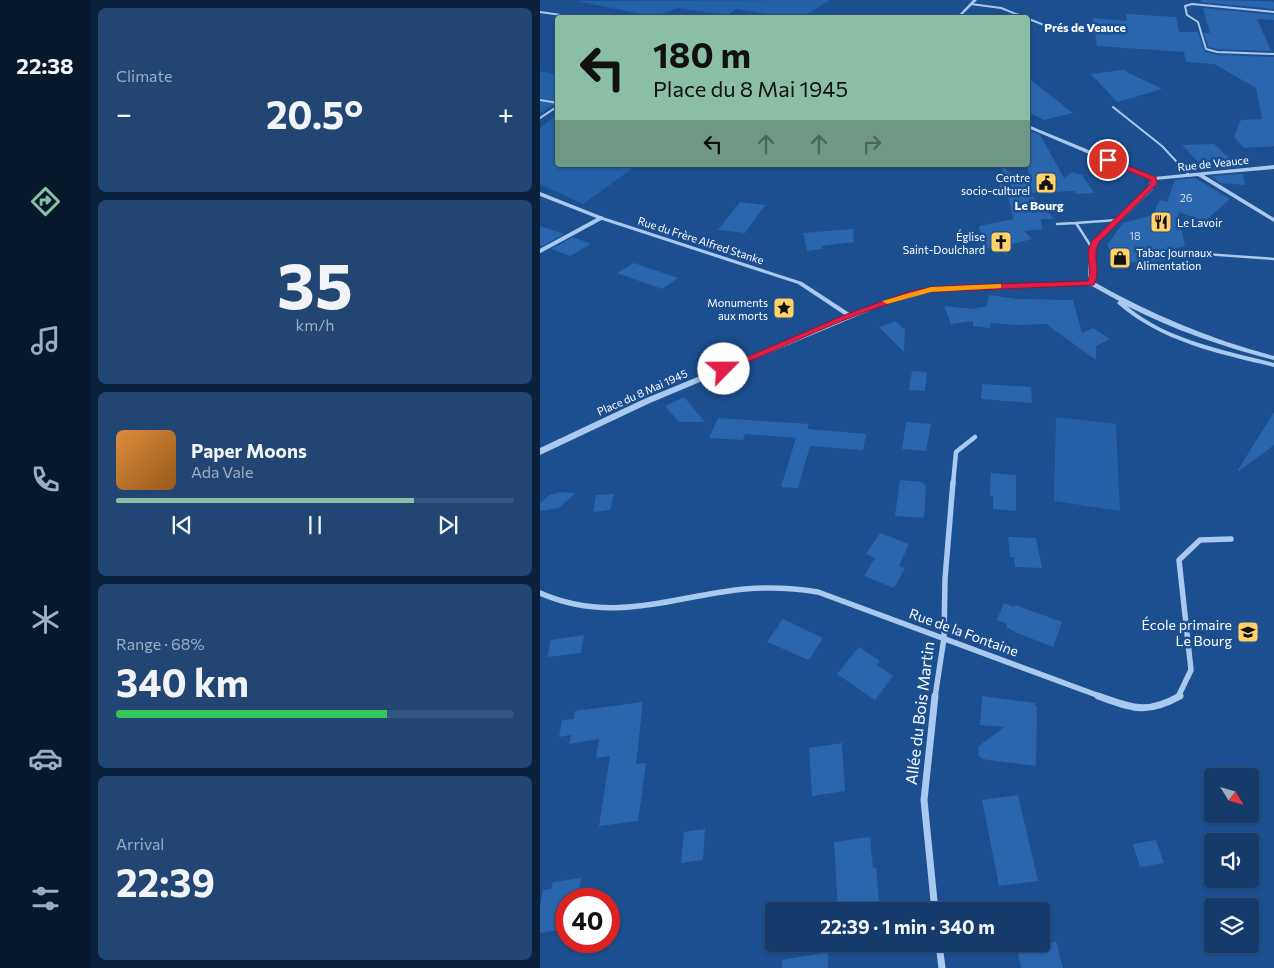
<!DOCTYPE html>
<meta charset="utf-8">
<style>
:root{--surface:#143b6b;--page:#214673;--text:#f1f3f6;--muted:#9dadc1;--line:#33557e;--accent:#8abfa5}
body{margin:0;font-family:Commissioner,sans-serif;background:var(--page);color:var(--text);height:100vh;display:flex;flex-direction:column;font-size:19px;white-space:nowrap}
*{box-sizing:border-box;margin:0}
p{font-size:16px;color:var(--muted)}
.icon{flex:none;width:28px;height:28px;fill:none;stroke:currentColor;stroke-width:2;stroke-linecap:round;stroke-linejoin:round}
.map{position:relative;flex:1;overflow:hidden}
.panel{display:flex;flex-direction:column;gap:8px;padding:8px;background:#0b203b;width:450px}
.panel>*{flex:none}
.banner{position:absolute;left:15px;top:15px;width:475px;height:152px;border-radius:5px;box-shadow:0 1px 4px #0004,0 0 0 1px var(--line);background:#8abfa5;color:#111;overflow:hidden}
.needle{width:32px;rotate:127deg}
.tools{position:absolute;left:664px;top:768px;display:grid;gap:10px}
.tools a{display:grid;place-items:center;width:55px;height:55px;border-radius:5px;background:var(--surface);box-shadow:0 1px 4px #0004,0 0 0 1px var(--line);font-size:25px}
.speed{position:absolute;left:15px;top:888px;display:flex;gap:10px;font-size:25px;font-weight:700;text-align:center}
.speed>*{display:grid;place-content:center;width:65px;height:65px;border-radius:50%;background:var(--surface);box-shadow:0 1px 4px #0004,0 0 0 1px var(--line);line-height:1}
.speed .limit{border:8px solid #d22;background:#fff;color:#111}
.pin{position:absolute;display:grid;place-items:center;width:42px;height:42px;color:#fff;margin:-21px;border:2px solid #fff;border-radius:50%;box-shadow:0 1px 5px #0007}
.me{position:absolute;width:55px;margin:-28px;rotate:67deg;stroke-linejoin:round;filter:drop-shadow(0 0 4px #0008)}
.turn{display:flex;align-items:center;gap:18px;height:105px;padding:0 15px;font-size:22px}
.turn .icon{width:65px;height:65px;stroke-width:2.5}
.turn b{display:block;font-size:35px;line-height:42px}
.lanes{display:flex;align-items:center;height:48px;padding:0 15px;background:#0003;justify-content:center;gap:25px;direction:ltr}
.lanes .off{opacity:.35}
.big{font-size:38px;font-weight:700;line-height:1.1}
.panel .widget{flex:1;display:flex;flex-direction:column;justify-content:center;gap:8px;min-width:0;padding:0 18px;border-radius:8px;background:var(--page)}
.panel .dial{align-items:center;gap:0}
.dial b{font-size:65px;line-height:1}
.song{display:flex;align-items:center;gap:15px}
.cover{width:60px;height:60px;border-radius:8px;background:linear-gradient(135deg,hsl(30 70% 55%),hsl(30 70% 35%))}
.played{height:5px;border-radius:2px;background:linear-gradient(90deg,var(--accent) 75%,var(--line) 75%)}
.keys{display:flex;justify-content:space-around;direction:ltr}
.heat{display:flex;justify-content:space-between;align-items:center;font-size:28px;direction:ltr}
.charge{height:8px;border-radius:4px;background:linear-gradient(90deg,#34c759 68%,var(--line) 0)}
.trip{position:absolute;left:225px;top:902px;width:285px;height:50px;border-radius:5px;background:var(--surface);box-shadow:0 1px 4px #0004,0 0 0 1px var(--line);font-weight:700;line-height:50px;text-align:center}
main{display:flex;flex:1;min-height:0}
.menu{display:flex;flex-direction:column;width:90px;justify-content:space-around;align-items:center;background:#08182b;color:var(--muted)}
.menu .icon{width:35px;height:35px}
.menu .selected{color:var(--accent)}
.menu b{font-size:22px;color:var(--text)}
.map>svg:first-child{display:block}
</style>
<main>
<nav class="menu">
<b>22:38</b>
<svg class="icon selected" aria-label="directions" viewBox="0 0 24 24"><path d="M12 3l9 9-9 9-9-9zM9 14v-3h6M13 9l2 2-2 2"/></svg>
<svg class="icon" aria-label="music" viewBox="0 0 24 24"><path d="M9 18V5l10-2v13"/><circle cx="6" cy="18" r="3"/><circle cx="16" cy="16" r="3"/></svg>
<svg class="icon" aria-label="phone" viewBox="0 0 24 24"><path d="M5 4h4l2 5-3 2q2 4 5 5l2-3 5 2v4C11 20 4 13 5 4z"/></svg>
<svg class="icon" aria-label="climate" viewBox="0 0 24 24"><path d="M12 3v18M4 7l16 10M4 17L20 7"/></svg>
<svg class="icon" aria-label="car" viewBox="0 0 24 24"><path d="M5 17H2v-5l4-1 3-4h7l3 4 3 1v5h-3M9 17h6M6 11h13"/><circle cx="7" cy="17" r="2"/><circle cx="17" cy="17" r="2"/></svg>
<svg class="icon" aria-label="filters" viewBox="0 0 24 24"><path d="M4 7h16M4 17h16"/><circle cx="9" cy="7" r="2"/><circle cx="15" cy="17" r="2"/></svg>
</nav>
<section class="panel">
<div class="widget"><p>Climate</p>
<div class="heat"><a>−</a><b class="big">20.5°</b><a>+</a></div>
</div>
<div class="widget dial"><b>35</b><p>km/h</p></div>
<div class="widget">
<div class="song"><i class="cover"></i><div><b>Paper Moons</b><p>Ada Vale</p></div></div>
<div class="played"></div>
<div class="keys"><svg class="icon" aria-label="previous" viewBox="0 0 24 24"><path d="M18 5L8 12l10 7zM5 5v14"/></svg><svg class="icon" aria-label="pause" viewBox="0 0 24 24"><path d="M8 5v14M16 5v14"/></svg><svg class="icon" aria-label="next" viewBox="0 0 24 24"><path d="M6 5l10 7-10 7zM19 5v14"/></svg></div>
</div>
<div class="widget"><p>Range · 68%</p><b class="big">340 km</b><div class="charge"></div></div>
<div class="widget"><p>Arrival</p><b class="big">22:39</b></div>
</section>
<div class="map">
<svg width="734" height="968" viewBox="0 0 734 968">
<rect width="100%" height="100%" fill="#1b4f8f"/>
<path fill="#2461a8" d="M290 0 263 17H246L196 9 187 15 137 8 115 17 37 1Z
M0 71 18 75 17 105H13L0 113Z
M17 115 18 165H97L43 204 0 184V128Z
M516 417 576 424 580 511 514 501Z"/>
<path fill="#2a66ad" d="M661 0 724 1 734 2V9L661 2Z
M663 8 734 15V20L717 19 731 51 677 49 668 47 664 33H670Z
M586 14 636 17 639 32H658L665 52 677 55 734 57V146L704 148 694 137 701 120 722 119 716 88 674 64 646 62 644 52 557 46 553 18 587 21Z
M583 70 622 89 577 102 551 74Z
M488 78 533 113 504 120 488 112Z
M488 130 500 135 524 178 533 172 542 175 554 193 536 194 534 191 490 193 514 219H501L502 229 484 231 492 239 451 249 442 246 439 226 473 219 467 191 457 188 465 182 462 165 473 177 488 181Z
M674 144 699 167 666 170 642 145Z
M703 174 705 185 680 183 672 176Z
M655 178 690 199 665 221 638 212 645 246 623 252 629 260 577 263 567 245 583 223 613 215 620 200 627 202 635 180Z
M200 202 225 205 205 233 178 230Z
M0 226 24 234 2 246 0 245Z
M313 229 314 242 282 246V249L267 251 263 233Z
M33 237 51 244 30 256 11 249Z
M94 263 138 278 122 289 77 273Z
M449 295 477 299 533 300 542 333 553 328 570 339 556 346V360L506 324 476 325 451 323 450 328 433 326V321L411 324 404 306 432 309 447 306Z
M356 321 365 330 364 352 339 327Z
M372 371 387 372 385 391 369 390Z
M442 384 491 387 492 403 441 399Z
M144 397 165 422H139L125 406Z
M734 412V445L699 471 698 470Z
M178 418 269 424 267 429 326 434 323 450 270 446 258 488 241 487 256 438 205 434 203 440 169 438Z
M366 422 391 424 386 451 362 449Z
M451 473 476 475V511L453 509V496H450Z
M360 480 382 482 386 486 384 518 355 516Z
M19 492 35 493 19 508 0 511V503L10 495Z
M74 494 70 510 53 512 56 495Z
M340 533 369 544 359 566 365 568 354 588 324 576 335 558 326 554Z
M468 537 496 538 502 568 475 567 474 557H470Z
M464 603 474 607 475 605 522 622 513 647 477 633 466 627 467 624 457 620Z
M243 619 283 638 269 660 227 642Z
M44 635 41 653 7 657 11 640Z
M319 647 340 661 337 665 353 676 335 700 297 674Z
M442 696 494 703 497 707 496 766 442 759 438 754 439 746 464 727 440 725Z
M103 702 96 764 106 763 98 821 59 826 70 756 56 758 59 739 29 744 31 735 19 737 22 720 34 719 35 711Z
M302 743 305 791 272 796 269 748Z
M478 795 498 881 459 886 442 800Z
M165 829 163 860 141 863 144 832Z
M330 837 333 868 336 867 340 911H298L294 842Z
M616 840 624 863 600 867 593 844Z
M41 878 38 899H26V929L0 933V907L3 890 11 889 13 882Z
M516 942 523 968H481L477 948Z
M288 952V968H242V960Z"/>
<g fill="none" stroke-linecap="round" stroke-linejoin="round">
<path stroke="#a9c9ee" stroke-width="2" d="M0 100 18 103
M573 107 622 146 650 176
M0 118 18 106"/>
<path stroke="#a9c9ee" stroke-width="2.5" d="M517 224 536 223
M552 248 536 223 577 220
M651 253 734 259"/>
<path stroke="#a9c9ee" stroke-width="2" d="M431 4 461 8 514 29
M0 12 43 18
M734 12 652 4 645 6 647 15 658 22 666 49 677 52 734 54"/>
<path stroke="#a9c9ee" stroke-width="4" d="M0 251 61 218"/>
<path stroke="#a9c9ee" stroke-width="4.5" d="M413 484 416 452 435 437"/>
<path stroke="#a9c9ee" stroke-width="5.5" d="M0 593C73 625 132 596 205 589 229 587 254 588 278 592L562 697
M395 697 404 638 405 579 413 482
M638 697 651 670 639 560 660 540 691 539"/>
<path stroke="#a9c9ee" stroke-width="7" d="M395 696 384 800 395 911
M558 696C593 708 606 715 640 696
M399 944 402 968"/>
<path fill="#a9c9ee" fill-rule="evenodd" d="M433 0H437L419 18H416Z
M488 125 614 177 734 165V169L664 175 734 218V222L658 176 615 180 613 189 559 242C552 255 558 268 554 282 612 315 670 339 734 356V360C683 347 634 330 587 306 627 340 684 350 734 363V367C680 354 621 342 578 304L577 303 579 301 550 285 391 292 348 303 110 403 0 455V448L104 399 306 316 258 284 59 219 0 196V192L63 217 262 282 311 314 344 301 391 288 548 281 549 252 553 241 608 188 610 180 488 128Z"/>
</g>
<path fill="#e11d48" stroke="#92132f" d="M568 158 616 177 617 184 559 242C551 256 562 270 554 285L391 292C320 308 254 343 187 371L179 369 307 314 368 292 391 287 423 285 548 281C553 265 543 256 552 241L610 184V180L566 161Z"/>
<path fill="#f59e0b" d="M458 284H461V288L391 292 347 304 342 301 391 287Z"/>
<defs>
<g id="civic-square" transform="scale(1.125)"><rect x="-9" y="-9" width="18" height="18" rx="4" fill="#ffd166" stroke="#1b4f8f"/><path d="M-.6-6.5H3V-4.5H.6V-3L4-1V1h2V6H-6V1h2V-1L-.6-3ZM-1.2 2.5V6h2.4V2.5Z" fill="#111"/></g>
<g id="restaurant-square" transform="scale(1.125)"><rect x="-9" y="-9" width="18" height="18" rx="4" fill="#ffd166" stroke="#1b4f8f"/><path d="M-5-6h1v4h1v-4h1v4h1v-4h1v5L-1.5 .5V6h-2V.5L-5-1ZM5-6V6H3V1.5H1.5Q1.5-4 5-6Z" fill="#111"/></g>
<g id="church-square" transform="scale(1.125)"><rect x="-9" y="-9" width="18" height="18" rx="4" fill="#ffd166" stroke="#1b4f8f"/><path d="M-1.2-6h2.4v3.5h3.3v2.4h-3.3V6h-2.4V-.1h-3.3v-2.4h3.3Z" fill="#111"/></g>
<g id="shop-square" transform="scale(1.125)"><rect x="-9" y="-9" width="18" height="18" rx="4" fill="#ffd166" stroke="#1b4f8f"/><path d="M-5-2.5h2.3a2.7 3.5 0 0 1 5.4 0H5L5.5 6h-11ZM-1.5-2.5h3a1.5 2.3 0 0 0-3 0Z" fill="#111"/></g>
<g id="sight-square" transform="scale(1.125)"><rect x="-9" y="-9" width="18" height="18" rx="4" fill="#ffd166" stroke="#1b4f8f"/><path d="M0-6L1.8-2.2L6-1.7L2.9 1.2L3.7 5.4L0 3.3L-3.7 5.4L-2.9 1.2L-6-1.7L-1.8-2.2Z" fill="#111"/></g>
<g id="school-square" transform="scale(1.125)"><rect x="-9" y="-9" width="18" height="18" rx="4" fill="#ffd166" stroke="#1b4f8f"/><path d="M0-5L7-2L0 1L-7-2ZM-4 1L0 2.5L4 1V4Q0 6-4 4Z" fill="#111"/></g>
</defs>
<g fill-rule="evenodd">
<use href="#civic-square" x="506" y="183"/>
<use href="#restaurant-square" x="621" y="222"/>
<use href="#church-square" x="461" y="242"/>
<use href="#shop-square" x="580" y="258"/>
<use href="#sight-square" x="244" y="308"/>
<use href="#school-square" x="708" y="632"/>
</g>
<g text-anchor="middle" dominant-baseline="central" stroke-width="5" stroke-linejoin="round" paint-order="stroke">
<g font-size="11" fill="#fff" stroke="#1b4f8f">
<text transform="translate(673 163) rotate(-6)">Rue de Veauce</text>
<text transform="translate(161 240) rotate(18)">Rue du Frère Alfred Stanke</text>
<text transform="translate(102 392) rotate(-24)">Place du 8 Mai 1945</text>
</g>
<g font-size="11" fill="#fff" stroke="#1b4f8f" text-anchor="end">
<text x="490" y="177">Centre<tspan x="490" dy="13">socio-culturel</tspan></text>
<text x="637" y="222" text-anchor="start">Le Lavoir</text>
<text x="445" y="236">Église<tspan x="445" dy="13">Saint-Doulchard</tspan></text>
<text x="596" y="252" text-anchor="start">Tabac Journaux<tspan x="596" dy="13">Alimentation</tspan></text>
<text x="228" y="302">Monuments<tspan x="228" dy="13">aux morts</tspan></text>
</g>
<g font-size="11" fill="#cad9ea">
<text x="646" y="197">26</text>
<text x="595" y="235">18</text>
</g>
<g font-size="12" font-weight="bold" fill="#fff" stroke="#1b4f8f">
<text x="545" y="27">Prés de Veauce</text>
<text x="499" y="205">Le Bourg</text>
</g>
<g font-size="14" fill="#fff" stroke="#1b4f8f" text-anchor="end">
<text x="692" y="624">École primaire<tspan x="692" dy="16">Le Bourg</tspan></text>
</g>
<g font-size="14" fill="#fff" stroke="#1b4f8f">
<text transform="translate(424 632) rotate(20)">Rue de la Fontaine</text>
</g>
<g font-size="16" fill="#fff" stroke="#1b4f8f">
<text transform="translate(379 713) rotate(-83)">Allée du Bois Martin</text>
</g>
</g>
</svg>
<div class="tools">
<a><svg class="needle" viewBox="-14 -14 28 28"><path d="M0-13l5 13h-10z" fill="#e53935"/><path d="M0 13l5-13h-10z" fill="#9dadc1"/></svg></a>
<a><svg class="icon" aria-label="sound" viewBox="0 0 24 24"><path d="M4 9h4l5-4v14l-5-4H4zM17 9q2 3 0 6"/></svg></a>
<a><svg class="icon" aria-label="layers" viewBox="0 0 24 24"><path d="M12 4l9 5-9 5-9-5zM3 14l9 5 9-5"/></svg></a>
</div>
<div class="speed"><div class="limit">40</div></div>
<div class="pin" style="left:568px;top:160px;background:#d93025"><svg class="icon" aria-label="arrive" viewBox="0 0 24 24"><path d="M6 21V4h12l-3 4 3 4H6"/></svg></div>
<svg class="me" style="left:184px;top:369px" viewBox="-20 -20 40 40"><circle r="19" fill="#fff"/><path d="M0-13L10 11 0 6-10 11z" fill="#e11d48"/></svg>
<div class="trip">22:39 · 1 min · 340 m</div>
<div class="banner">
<div class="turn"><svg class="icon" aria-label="left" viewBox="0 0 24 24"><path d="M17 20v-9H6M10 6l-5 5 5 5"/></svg><div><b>180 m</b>Place du 8 Mai 1945</div></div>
<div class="lanes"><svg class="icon" aria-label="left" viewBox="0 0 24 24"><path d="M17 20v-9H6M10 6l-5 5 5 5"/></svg><svg class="icon off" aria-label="ahead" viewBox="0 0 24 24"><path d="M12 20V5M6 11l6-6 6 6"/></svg><svg class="icon off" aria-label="ahead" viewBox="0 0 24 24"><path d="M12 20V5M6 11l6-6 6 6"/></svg><svg class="icon off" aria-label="right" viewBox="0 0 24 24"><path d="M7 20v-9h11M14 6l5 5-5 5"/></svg></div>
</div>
</div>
</main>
